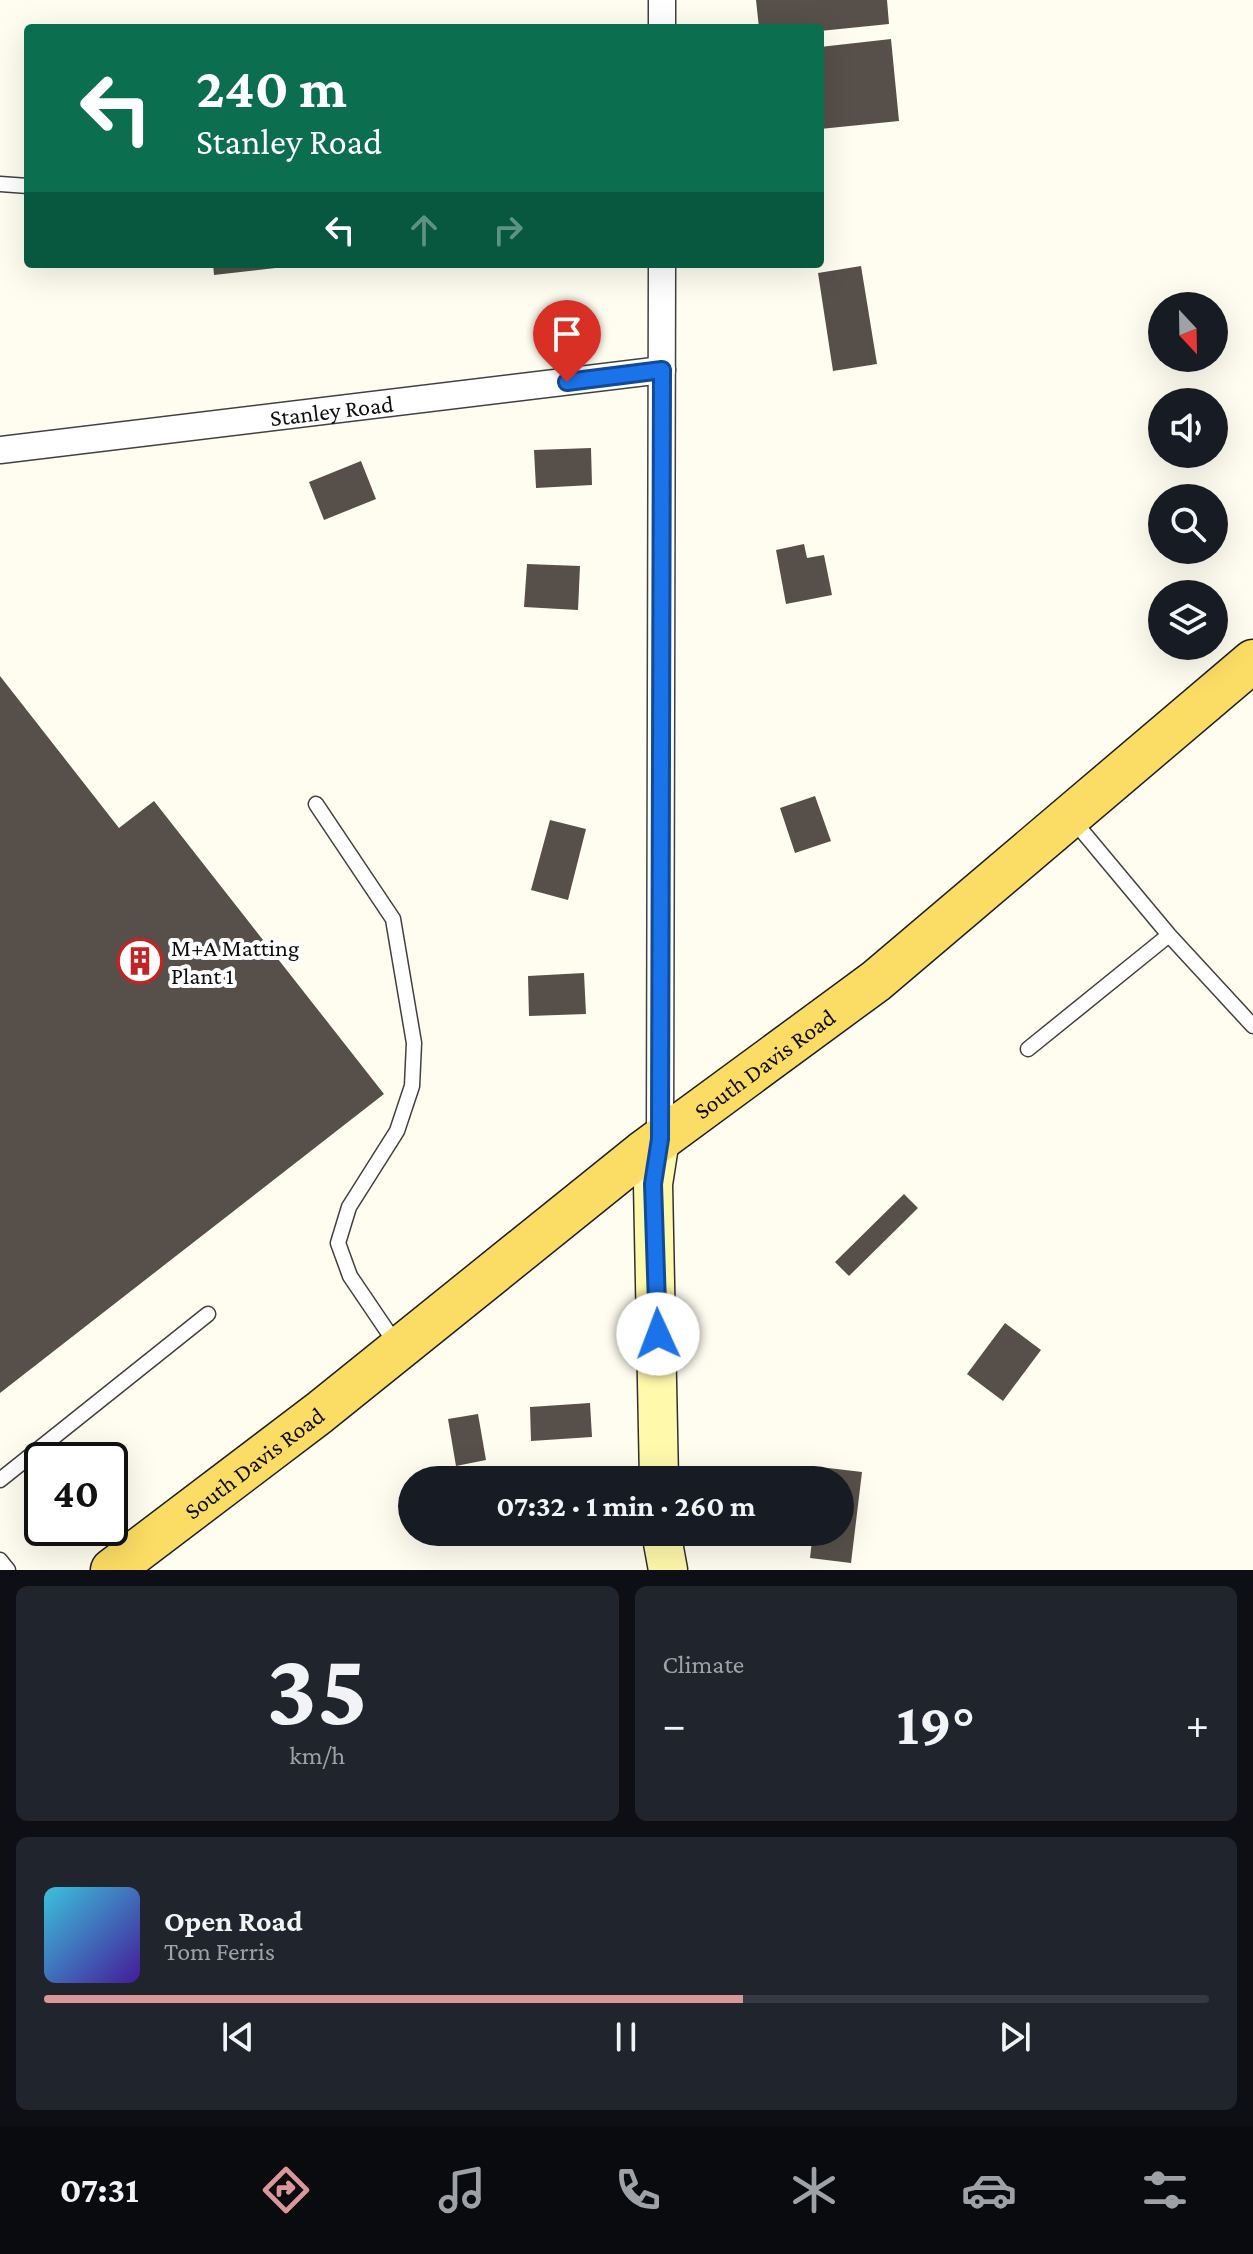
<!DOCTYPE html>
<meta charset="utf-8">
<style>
:root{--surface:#171b24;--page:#20242c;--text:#f1f3f6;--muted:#9ea1a6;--line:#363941;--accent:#dc9598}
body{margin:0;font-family:"Crimson Pro",serif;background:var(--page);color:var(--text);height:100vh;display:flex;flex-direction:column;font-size:30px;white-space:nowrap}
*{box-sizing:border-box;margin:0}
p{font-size:26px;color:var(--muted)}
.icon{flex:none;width:44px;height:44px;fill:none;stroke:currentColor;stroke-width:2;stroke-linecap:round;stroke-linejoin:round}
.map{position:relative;height:1570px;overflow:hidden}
.details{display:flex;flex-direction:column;gap:16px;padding:16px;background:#0d0f14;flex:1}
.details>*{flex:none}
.hud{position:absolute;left:24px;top:24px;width:800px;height:244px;border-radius:8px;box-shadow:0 8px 32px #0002;background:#0b6e4f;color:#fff;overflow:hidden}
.needle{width:52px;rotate:158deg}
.fabs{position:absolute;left:1148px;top:292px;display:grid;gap:16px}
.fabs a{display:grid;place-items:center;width:80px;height:80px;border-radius:50%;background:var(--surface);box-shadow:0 8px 32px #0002;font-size:40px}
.speed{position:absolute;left:24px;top:1442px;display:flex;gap:16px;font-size:40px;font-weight:700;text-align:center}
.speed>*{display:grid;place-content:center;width:104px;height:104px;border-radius:50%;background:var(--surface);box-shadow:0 8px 32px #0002;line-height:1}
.speed .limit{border:4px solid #111;border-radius:12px;background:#fff;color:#111}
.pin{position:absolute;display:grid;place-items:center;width:68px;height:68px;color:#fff;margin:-82px -34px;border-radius:50% 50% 50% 0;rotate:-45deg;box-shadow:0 0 8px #0007}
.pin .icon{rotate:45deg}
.me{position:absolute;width:88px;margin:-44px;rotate:358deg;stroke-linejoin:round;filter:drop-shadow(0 0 6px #0008)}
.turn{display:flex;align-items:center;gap:28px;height:168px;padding:0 40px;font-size:36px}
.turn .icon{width:104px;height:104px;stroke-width:2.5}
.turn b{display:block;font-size:56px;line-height:68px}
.lanes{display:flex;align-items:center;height:76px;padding:0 40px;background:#0003;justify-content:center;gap:40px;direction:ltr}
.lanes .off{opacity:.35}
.big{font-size:60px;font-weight:700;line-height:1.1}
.details .tile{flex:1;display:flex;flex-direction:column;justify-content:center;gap:12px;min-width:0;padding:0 28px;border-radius:12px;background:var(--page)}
.details .dial{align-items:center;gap:0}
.dial b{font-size:104px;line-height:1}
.song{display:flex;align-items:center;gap:24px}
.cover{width:96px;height:96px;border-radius:12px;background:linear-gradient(135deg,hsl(190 70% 55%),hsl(260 70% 35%))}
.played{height:8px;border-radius:4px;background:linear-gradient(90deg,var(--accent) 60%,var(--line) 60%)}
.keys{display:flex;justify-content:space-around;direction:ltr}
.heat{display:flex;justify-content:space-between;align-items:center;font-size:44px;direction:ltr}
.details .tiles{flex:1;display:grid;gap:16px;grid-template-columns:1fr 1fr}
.tile:last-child{grid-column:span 2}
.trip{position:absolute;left:398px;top:1466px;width:456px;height:80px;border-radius:40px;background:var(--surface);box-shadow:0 8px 32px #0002;font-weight:700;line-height:80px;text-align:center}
.tabs{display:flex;height:128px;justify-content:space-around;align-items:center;background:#090b0e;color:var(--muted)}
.tabs .icon{width:56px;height:56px}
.tabs .selected{color:var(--accent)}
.tabs b{font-size:36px;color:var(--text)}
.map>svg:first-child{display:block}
</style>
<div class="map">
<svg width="1253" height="1570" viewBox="0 0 1253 1570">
<rect width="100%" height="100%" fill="#fffdf0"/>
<path fill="#57504a" d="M756 0H887L889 24 820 31V28H759Z
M891 39 899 121 820 129V47Z
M213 264H284V267L214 275Z
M861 266 877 364 833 371 818 273Z
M591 448 592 485 536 488 534 450Z
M361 461 376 499 324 520 309 482Z
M804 544 807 558 824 555 832 595 786 604 776 550Z
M527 564 580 566 578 610 524 607Z
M0 676 119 828 154 801 384 1094 0 1393Z
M815 796 831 841 795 853 780 808Z
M550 820 586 829 568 900 531 890Z
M584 973 586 1014 529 1016 528 976Z
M904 1194 918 1208 849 1276 835 1262Z
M1005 1323 1041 1350 1003 1401 967 1374Z
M590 1403 592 1437 531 1441 530 1407Z
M478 1414 486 1460 456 1466 448 1419Z
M820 1467 862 1472 851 1563 810 1558 813 1532H840V1480H819Z"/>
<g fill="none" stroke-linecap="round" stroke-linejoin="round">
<g stroke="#414141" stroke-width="17">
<path id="lane" d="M0 184 28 186
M316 804 393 919 414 1043 412 1086 397 1131 349 1207 338 1243 350 1276 396 1344
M1073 820 1169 935 1253 1026
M1028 1049 1169 935
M0 1480 208 1314
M0 1560 8 1570"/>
</g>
<g stroke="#414141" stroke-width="29">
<g id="street">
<path d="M662 28V0"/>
<path id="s1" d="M0 450 662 370"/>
<path d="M660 1139 662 264"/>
</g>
</g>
<g stroke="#303030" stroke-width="41">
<path id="secondary" d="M659 1480 653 1184 660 1139
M661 1532 668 1570"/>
</g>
<g stroke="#1f1f1f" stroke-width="45">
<g id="primary">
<path id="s2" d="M112 1570 319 1413 642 1153 876 981 1253 661"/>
</g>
</g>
<use href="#lane" stroke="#fff" stroke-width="14"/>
<use href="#street" stroke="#fff" stroke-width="26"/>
<use href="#secondary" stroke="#fff9ab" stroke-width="38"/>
<use href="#primary" stroke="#fbdc64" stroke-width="42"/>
</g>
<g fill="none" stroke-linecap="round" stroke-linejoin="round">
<g stroke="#114b97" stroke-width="20">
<path id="route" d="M567 382 662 370 660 1139 653 1184 658 1334"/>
</g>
<use href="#route" stroke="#1a73e8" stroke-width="14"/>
</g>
<defs>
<g id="building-ring" transform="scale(2.3)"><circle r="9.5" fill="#fff" stroke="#c22325" stroke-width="1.5"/><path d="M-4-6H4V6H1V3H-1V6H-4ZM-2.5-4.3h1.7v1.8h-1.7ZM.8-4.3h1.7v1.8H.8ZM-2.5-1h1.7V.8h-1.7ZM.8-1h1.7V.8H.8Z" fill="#c22325"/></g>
</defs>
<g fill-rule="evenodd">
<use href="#building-ring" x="140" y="961"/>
</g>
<g text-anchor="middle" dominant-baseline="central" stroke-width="8" stroke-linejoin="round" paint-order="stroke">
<g font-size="24" fill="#0e0e0e" stroke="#fff">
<text stroke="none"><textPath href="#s1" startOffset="334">Stanley Road</textPath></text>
<text stroke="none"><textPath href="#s2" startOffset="826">South Davis Road</textPath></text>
<text stroke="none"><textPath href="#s2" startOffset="178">South Davis Road</textPath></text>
</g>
<g font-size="24" fill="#0e0e0e" stroke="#fff" text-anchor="start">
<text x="171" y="947">M+A Matting<tspan x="171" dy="28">Plant 1</tspan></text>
</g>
</g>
</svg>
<div class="fabs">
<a><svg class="needle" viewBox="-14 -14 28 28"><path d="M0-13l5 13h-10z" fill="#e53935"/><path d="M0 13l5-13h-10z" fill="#9ea1a6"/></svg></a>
<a><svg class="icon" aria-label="sound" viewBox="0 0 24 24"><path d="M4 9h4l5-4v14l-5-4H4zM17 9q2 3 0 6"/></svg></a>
<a><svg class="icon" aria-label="search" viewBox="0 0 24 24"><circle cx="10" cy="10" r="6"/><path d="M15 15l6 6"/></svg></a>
<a><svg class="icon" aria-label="layers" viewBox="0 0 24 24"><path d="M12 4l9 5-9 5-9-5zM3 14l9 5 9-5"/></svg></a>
</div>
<div class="speed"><div class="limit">40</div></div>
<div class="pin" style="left:567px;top:382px;background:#d93025"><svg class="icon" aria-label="arrive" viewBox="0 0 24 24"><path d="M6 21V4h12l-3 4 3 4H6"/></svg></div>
<svg class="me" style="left:658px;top:1334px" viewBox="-20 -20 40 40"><circle r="19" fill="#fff"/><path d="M0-13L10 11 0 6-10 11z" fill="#1a73e8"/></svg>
<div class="trip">07:32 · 1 min · 260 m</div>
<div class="hud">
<div class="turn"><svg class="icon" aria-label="left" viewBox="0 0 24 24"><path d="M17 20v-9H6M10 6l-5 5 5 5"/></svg><div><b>240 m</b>Stanley Road</div></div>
<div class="lanes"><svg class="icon" aria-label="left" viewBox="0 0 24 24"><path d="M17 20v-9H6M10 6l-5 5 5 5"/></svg><svg class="icon off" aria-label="ahead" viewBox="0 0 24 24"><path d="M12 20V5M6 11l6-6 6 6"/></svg><svg class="icon off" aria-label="right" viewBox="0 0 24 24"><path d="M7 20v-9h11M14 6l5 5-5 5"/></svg></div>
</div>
</div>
<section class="details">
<div class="tiles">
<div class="tile dial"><b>35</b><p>km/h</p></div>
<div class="tile"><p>Climate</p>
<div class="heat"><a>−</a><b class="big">19°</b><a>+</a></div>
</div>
<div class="tile">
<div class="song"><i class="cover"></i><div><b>Open Road</b><p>Tom Ferris</p></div></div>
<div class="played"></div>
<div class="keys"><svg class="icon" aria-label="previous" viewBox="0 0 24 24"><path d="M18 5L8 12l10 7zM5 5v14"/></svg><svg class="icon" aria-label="pause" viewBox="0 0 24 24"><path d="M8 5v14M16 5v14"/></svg><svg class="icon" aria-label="next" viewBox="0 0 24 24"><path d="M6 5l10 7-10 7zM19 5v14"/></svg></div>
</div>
</div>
</section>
<nav class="tabs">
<b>07:31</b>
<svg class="icon selected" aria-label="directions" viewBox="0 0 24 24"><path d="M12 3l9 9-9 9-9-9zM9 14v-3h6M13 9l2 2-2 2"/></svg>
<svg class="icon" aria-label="music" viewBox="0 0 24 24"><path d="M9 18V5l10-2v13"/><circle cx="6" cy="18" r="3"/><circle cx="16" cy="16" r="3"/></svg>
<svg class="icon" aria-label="phone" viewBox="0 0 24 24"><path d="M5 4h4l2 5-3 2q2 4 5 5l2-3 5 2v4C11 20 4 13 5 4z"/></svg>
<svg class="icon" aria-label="climate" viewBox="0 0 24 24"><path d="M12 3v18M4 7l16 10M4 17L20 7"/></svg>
<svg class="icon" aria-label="car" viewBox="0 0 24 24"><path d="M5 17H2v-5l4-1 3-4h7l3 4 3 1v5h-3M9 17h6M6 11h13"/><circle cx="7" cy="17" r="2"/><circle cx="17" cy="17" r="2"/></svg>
<svg class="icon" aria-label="filters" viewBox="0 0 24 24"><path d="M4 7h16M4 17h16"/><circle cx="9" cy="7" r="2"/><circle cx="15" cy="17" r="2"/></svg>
</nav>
